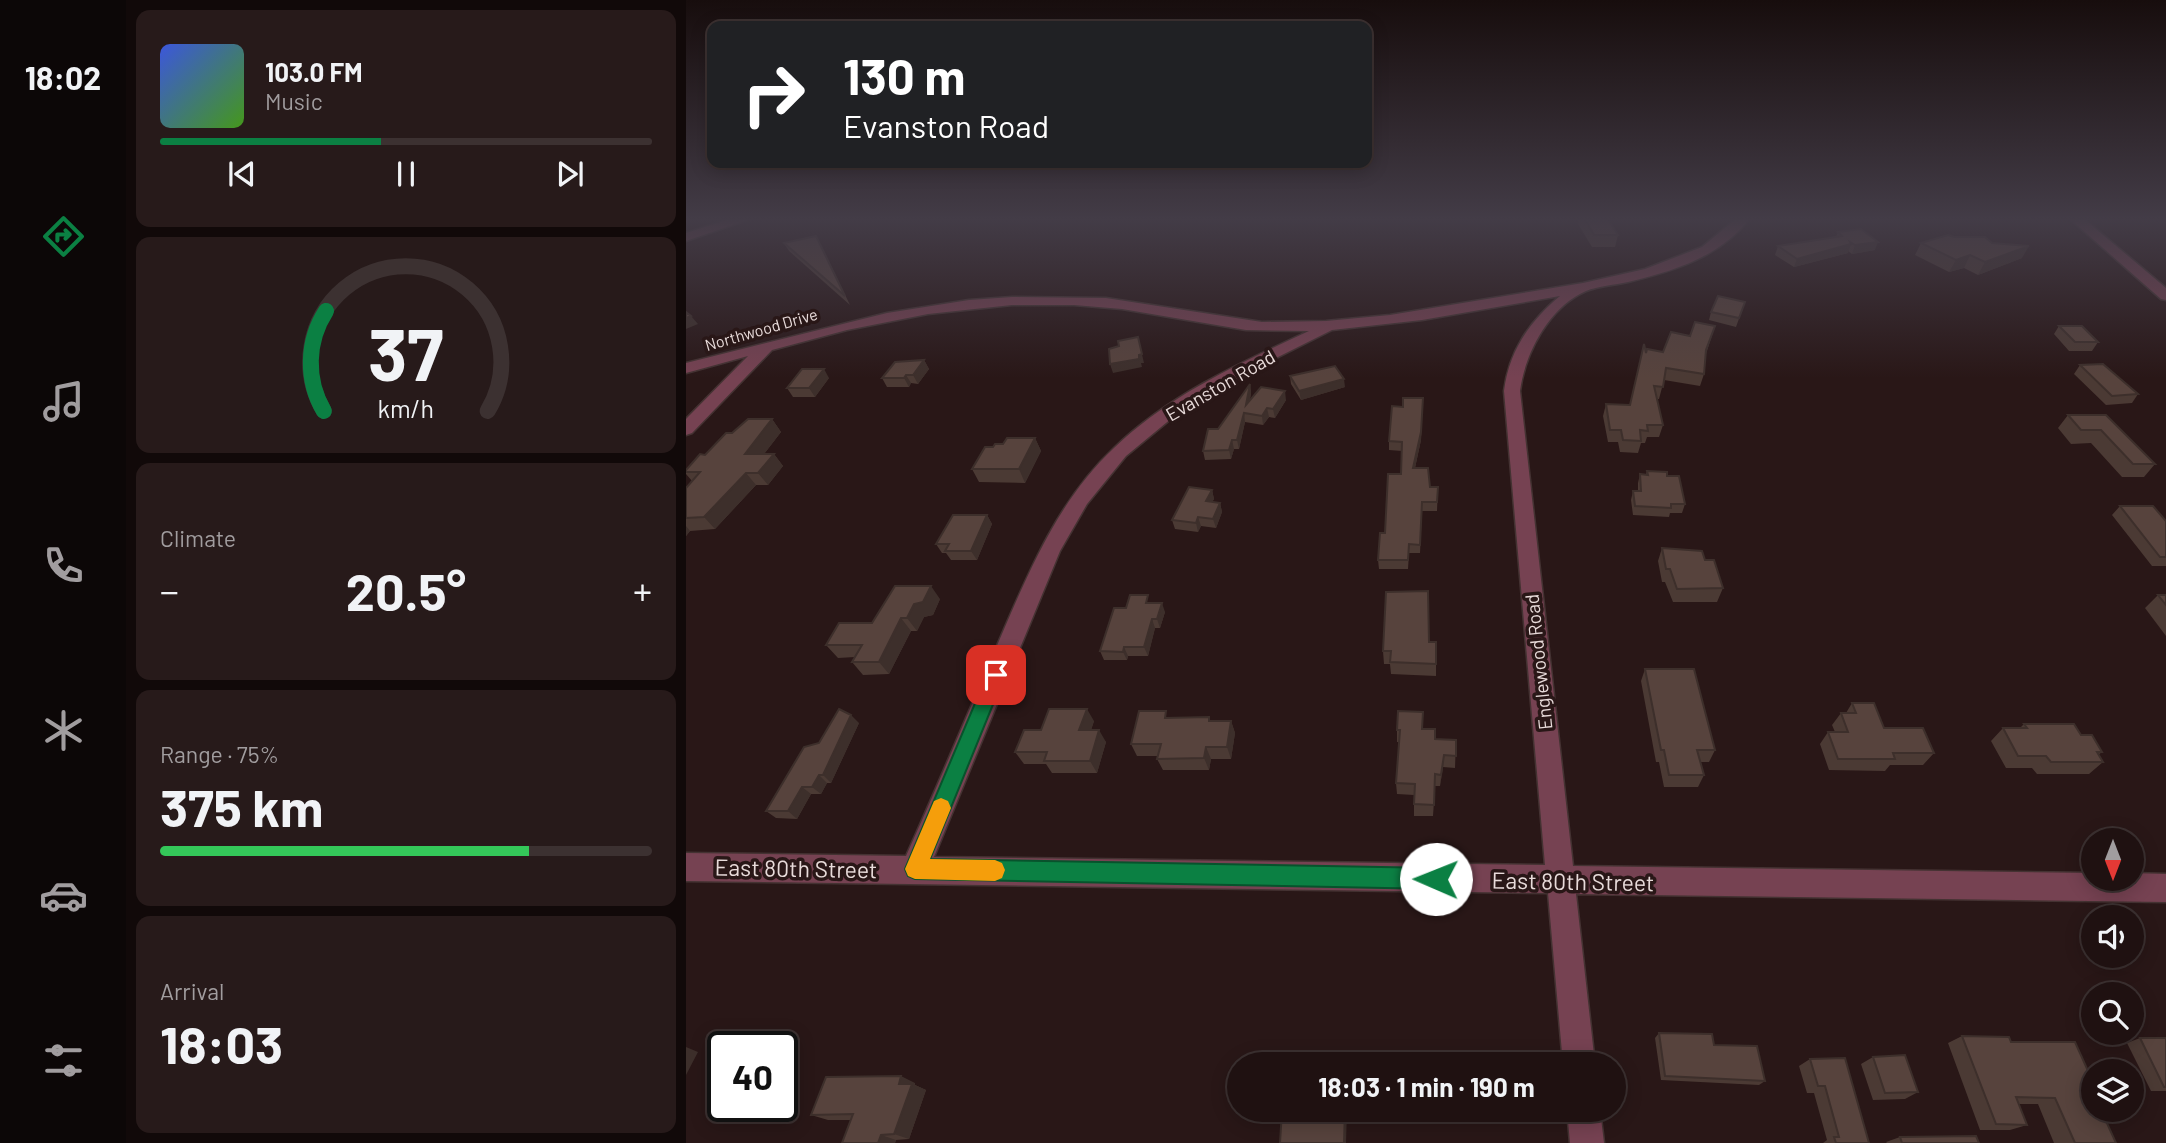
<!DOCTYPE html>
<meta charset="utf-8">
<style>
:root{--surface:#1f1111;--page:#271a1a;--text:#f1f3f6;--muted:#a19d9f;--line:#3c3131;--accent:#0b8043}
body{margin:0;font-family:Barlow,sans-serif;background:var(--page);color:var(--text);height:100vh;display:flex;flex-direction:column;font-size:26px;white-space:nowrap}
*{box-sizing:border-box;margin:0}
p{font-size:23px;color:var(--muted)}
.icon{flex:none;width:38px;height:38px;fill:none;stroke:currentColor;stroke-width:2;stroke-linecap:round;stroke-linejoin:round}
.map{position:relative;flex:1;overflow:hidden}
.panel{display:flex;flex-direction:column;gap:10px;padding:10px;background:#110909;width:560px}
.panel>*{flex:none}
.top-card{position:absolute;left:21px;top:21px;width:665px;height:147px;border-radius:14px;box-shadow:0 4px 18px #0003,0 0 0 2px var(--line);background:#202124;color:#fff;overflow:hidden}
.needle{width:46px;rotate:180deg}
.controls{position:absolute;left:1395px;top:828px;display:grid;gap:14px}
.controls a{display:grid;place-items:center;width:63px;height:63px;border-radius:50%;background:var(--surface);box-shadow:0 4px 18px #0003,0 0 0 2px var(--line);font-size:35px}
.speed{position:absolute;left:21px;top:1031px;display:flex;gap:14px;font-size:35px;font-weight:700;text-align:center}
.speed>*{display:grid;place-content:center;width:91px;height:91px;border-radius:50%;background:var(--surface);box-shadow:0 4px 18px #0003,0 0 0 2px var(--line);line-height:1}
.speed .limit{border:4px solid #111;border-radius:10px;background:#fff;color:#111}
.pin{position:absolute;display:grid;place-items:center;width:60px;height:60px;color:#fff;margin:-30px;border-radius:14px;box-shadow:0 4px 10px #0006}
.me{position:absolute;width:77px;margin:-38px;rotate:271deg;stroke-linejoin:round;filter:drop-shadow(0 0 5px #0008)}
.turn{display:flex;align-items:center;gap:24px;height:147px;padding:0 21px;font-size:32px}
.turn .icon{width:91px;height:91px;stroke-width:2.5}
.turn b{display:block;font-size:49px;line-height:60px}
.big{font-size:52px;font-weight:700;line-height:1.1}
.panel .card{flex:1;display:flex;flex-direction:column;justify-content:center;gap:10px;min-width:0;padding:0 24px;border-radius:14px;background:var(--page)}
.panel .dial{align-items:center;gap:0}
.dial svg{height:182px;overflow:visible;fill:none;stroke:var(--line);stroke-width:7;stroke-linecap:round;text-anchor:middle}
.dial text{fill:var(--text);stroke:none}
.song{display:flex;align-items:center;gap:21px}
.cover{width:84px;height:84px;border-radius:10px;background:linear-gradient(135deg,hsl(230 70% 55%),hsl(100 70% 35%))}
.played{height:7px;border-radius:4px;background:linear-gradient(90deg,var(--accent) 45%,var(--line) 45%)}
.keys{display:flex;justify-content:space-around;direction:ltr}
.heat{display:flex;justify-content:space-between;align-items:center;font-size:38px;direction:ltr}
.charge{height:10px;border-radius:5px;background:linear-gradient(90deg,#34c759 75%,var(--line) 0)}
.trip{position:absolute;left:541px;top:1052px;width:399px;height:70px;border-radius:35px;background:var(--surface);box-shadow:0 4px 18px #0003,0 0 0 2px var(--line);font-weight:700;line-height:70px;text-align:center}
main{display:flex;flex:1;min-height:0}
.menu{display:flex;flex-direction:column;width:126px;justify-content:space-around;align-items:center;background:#0c0707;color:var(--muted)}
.menu .icon{width:49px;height:49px}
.menu .on{color:var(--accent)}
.menu b{font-size:32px;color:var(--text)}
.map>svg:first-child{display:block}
</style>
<main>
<nav class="menu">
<b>18:02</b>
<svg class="icon on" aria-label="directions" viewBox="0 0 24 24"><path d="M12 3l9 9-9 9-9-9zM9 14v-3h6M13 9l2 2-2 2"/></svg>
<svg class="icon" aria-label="music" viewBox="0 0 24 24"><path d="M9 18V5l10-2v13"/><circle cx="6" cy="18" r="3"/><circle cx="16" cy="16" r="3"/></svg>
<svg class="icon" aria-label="phone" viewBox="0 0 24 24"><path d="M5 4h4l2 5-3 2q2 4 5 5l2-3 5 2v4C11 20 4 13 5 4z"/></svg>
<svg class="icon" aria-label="climate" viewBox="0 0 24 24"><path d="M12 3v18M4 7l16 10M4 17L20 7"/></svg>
<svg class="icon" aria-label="car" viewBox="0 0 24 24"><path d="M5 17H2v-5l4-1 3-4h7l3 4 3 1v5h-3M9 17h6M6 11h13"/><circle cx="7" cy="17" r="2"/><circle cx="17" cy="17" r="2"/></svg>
<svg class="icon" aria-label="filters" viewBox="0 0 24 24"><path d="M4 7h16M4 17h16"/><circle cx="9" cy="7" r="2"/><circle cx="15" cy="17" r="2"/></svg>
</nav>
<section class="panel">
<div class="card">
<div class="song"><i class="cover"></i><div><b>103.0 FM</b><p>Music</p></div></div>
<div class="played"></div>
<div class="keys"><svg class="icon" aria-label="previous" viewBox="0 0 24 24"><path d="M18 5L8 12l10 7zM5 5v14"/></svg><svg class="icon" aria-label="pause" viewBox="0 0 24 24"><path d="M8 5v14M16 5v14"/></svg><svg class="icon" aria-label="next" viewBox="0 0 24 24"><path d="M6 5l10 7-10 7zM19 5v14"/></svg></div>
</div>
<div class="card dial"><svg viewBox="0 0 100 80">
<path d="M14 69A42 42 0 1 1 86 69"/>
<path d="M14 69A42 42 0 0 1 15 25" stroke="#0b8043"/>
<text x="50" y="56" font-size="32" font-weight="700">37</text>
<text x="50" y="72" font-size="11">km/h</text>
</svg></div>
<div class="card"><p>Climate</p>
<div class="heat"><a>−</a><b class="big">20.5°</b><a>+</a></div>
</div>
<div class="card"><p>Range · 75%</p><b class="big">375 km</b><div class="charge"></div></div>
<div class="card"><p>Arrival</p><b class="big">18:03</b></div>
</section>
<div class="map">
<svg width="1480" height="1143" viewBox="0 0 1480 1143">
<rect width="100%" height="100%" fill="#291717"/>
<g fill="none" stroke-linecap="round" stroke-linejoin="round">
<g stroke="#443232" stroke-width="3">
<path id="minor" d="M47 218H67L0 241V233Z
M1051 218H1064C1034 257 988 271 942 282 929 285 912 286 900 291 863 307 839 353 834 391L887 866 1407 873V878H1446V873L1480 874V902L890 894 909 1064H877L862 893 0 881V853L220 856C249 792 276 727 304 662 337 586 367 505 428 448 483 395 554 363 623 331L560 330 436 309 388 305H326L242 314 161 330 86 350 6 433 0 435V419L62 356 0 373V363L201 313 283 300 326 297 420 298 576 322 640 321 704 315 897 283 959 269 1016 247ZM874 296C843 322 823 351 818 391L859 865 248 857 374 551 401 504 440 456 486 418 562 372 646 330 736 320Z
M1383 218H1397L1480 288V300L1475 299Z
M881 1110H914L918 1143H884Z"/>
</g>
<use href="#minor" fill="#764252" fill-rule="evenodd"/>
</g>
<path fill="#4b3a34" d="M893 218H921L932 235 929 247H906L892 224Z
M1152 232 1189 250 1166 254 1162 251V253L1108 267 1089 255 1092 246 1150 237Z
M1268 237 1306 243 1336 258 1292 275 1278 268 1263 272 1229 255 1235 243Z
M98 243 135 245 164 305 103 251Z
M1059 302 1050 327 1023 320 1025 312Z
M1029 326 1020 354 1018 374 1014 386 978 380 973 399H971L977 425 973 437H961L959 443H955L952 453 934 452 932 442H922L917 416 920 404 944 405 960 353 977 352 1004 336Z
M1373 326 1412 342 1406 351H1383L1368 334Z
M238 360 243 369 232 384 225 383 223 387H201L196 378Z
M1394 365 1452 394 1446 403 1420 405 1388 374Z
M604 376 659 387 615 400 605 384Z
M143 378 129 397H107L101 388Z
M564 384 565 393 564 400H600L589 418 583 417 577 425 559 422 553 449H548L545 459 519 460 517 451Z
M737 398 735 440 729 468 744 487H752L751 511H736L734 553H723L722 569H693L692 560 715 474 716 451 703 450V441L717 407Z
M1382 415H1420L1469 464 1458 477H1436L1405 443 1385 444 1372 428Z
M86 419 95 432 78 454H88L97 466 82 485H70L29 529 4 531 0 536V488L6 481 0 474V470L46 433Z
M349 438 355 451 339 483 293 482 286 469 307 447Z
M961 471 981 476 999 504 996 513H984L983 517 947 515 945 500 947 491H952V483L954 474H960Z
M526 490 528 499 526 502 534 503 536 512 530 528 515 526 512 532 489 529 486 520Z
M1434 506 1480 521V566H1466L1426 515Z
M301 515 306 524 291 560H265L260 553H256L250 544Z
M976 548 1019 560 1037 588 1031 602H987L979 582H976L972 561Z
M1472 595H1480V636L1459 608Z
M254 599 247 615 238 617 231 631H225L203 674 177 675 166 662 169 657 152 658 140 645 186 623Z
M465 603 479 612 474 628H469L462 656H442L441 660H418L414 651 440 608Z
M743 642H750V676L705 674 704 664H698L697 651Z
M959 669 1029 750 1023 762H1014L1018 775 1012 787H978L973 762H970L955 681Z
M1166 703 1198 728 1248 753 1237 765H1204L1199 771 1143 770 1134 744 1142 732H1149L1146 725 1155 713H1160Z
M483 718 524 721H545L549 733 545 759H525L523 770H477L471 759 472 756H451L445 744Z
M408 721 405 730 420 742 411 773H366L360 764H338L329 752 355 730Z
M173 723 145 783H141L135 794H125L111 819 90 818 80 811 133 743Z
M1338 724 1395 735 1416 752 1412 755 1417 762 1403 774H1351L1346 768H1320L1305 741 1317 728H1334Z
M737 729 749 739 770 740 769 768 757 767 754 786H749L747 816H728V795L711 794 710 783 713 742H711V730Z
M973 1033 1028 1045 1079 1081 1073 1085 975 1080 969 1038Z
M1276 1036 1325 1042 1407 1110 1430 1143H1368L1352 1104H1332L1341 1125 1324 1130H1294L1262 1043Z
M1454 1038H1480V1091H1465L1441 1043Z
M1187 1057 1232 1092 1219 1099 1187 1100 1175 1064Z
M1124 1059 1183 1143H1137L1141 1140 1128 1093H1121L1113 1066Z
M229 1083V1085L240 1090 223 1139 210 1140 209 1143 165 1120H142L125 1115Z
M1214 1137 1293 1143H1201L1200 1142Z"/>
<path fill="#3d2f2b" d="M1192 242 1189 250 1166 254 1169 245Z
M1165 244 1162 253 1108 267 1111 259Z
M1343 246 1336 258 1292 275 1299 262Z
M1284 255 1278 268 1263 272 1270 260Z
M5 316 12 324 0 329V318Z
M452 337 458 363H455L456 367 427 373 424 364 453 355Z
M238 360 243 369 232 384 227 375Z
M138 369 143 378 129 397 123 388Z
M220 375 225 383 223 387 218 378Z
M658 379 659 387 615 400 613 391Z
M564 384 565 393 561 413 560 405Z
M599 391 600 400 589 418 587 409Z
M737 398 735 440 727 477V468Z
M581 408 583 417 577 425 576 416Z
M558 413 559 422 553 449 551 440Z
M86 419 95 432 69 466 59 454Z
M349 438 355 451 339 483 333 469Z
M546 440 548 449 545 459 543 450Z
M88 454 97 466 82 485 72 473Z
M60 473 70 485 29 529 18 517Z
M526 490 528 499 522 510 520 501Z
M534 503 536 512 530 528 527 519Z
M301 515 306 524 291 560 285 551Z
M512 517 515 526 512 532 510 523Z
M0 526 4 531 0 536Z
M245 586 254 599 247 615 238 617 231 631 221 618 228 604Z
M476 603 479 612 474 628 471 619Z
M215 618 225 631 203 674 193 662Z
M466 619 469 628 462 656 458 647Z
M438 647 442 656 441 660 437 652Z
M401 709 408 721 401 742 393 730Z
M165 715 173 723 145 783 137 775Z
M545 721 549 733 545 759 541 747Z
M413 730 420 742 411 773 404 761Z
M520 747 525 759 523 770 518 758Z
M758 755 757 767 754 786 755 775Z
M133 775 141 783 135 794 126 787Z
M116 787 125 794 111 819 102 811Z
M0 1047 12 1052 0 1075Z
M215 1076 229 1083V1085L240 1090 223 1139 208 1134 213 1084Z
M659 1110H661L660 1143H658Z
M195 1135 210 1140 209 1143H192Z"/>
<path fill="#57433d" stroke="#3d2f2b" stroke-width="2" d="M898 218H921L932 235H908Z
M1175 229 1192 242 1169 245 1164 242 1165 244 1111 259 1092 246 1156 236 1152 232Z
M1262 235 1268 237H1299L1306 243 1343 246 1299 262 1284 255 1270 260 1235 243Z
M130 236 159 296 98 243Z
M1032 296 1059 302 1053 318 1025 312Z
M0 312 5 316 0 318Z
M1009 322 1029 326 1020 350 1018 374 980 368 977 387 968 386 977 425H961L962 431 954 430 955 441 937 440 935 430H924L920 404 944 405 958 344 960 353 961 349 977 352 985 332 1004 336Z
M1373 326H1396L1412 342H1389Z
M452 337 456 354 453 355V359L424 364 423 349 433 346 432 341Z
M238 360 227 375H220L218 378H196L209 362Z
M1417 364 1452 394 1426 396 1394 365Z
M649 366 658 379 613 391 604 376Z
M116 369H138L123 388H101Z
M564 384 560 405 575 387 599 391 587 409 581 408 576 416 558 413 551 440H546L543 450 517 451 522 429H532Z
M717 398H737L735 432 727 468H742L744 487H752L751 502H736L734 545 723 544 722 560H692L694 533H699L702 474H715L716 442 703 441 706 406 717 407Z
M1382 415H1420L1469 464H1447L1415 430H1395Z
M62 419H86L59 454H88L72 473H60L18 517 0 518V488L14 472H0V470L14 454 19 455 40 433H46Z
M321 438H349L333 469H286L299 447H307L309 444H317Z
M961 471 981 472V476H993L999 504H985V508L949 506 947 491H955L954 474 962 475Z
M503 487 526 490 520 501 534 503 527 519 512 517 510 523 486 520Z
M1434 506H1467L1480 521V557H1474Z
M267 515H301L285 551H259L263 544H250Z
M976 548 1016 551 1019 560H1028L1037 588 991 589 984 569H980Z
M209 586H245L237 602 228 604 221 618H215L193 662H166L176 645H140L153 623H186Z
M742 591 743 642H750V664L704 662 705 651H697L700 592Z
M444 595H462L460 603H476L471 619H466L458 647H438L437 652 414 651 428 608H440Z
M1472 595H1480V605Z
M959 669H1008L1029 750H1011L1018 775H983L978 750H975Z
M1166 703H1188L1198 728H1237L1248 753H1207L1209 759H1152L1142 732H1162L1155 713H1170Z
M153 709 165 715 137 775H133L126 787H116L102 811H80L118 747 133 743Z
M363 709H401L393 730H413L404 761H358L361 752H329L338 730H355Z
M453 711H480L479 718 523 717V721H545L541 747H520L518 758 471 759 475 744H445Z
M712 711 737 712 736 729H749V739L770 740V756L758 755 755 775 749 774 748 805 728 804 729 784 710 783 714 730H711Z
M1338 724H1388L1395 735H1406L1416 752H1411L1417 762H1365L1360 756H1332L1317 728H1341Z
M973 1033 1026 1034 1028 1045 1071 1046 1079 1081 979 1076Z
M1276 1036 1323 1037 1325 1042H1389L1407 1082V1110H1415L1430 1143H1389L1369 1098 1330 1097 1341 1125 1310 1124Z
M1454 1038H1480V1087H1478Z
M1219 1055 1232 1092 1199 1093 1187 1057Z
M1159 1058 1183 1143H1150L1148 1137H1153L1139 1086H1132L1124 1059Z
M215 1076 213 1084H226L208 1134 195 1135 192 1143H156L167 1114 125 1115 140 1077Z
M596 1110H659L658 1143H594Z
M1290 1136 1293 1143H1216L1214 1137Z"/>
<linearGradient id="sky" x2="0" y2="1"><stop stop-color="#170d0d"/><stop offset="0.58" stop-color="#433c47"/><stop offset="1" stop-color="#433c47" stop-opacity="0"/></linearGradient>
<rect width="1480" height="378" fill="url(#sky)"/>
<path fill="#0b8043" stroke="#07532c" stroke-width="2" d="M310 668 316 670 319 675 244 859 750 868 757 871 760 879 757 886 750 889 229 879 222 876 219 869 222 862 301 675 304 670Z"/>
<path fill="#f59e0b" d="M255 798 262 801 265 808 244 859 309 860 316 863 319 870 316 878 309 881 229 879 222 876 219 869 222 862 248 801Z"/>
<g text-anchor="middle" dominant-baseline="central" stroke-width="7" stroke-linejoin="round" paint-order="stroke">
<g font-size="16" fill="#e8dbda" stroke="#291717">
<text transform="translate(75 329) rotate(-16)">Northwood Drive</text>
</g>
<g font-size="19" fill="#e8dbda" stroke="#291717">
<text transform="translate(534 385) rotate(-30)">Evanston Road</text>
<text transform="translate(852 662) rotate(-96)">Englewood Road</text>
</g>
<g font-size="23" fill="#e8dbda" stroke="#291717">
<text transform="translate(110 868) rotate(1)">East 80th Street</text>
<text transform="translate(887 881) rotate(1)">East 80th Street</text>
</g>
</g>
</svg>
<div class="controls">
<a><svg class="needle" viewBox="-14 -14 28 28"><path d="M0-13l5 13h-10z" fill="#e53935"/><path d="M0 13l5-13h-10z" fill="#a19d9f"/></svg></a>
<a><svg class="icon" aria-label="sound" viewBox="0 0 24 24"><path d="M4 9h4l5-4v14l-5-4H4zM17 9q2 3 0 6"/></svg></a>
<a><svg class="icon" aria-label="search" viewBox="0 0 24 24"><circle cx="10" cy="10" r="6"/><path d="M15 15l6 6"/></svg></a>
<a><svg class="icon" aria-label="layers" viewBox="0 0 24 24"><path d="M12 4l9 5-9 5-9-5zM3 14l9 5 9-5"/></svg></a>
</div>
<div class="speed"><div class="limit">40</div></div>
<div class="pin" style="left:310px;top:675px;background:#d93025"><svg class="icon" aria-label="arrive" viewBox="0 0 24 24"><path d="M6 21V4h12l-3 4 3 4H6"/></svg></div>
<svg class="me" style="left:750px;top:879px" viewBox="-20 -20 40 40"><circle r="19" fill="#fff"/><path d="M0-13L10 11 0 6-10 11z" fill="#0b8043"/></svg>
<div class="trip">18:03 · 1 min · 190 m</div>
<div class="top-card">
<div class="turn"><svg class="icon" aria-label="right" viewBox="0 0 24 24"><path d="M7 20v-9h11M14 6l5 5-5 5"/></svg><div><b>130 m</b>Evanston Road</div></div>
</div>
</div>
</main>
